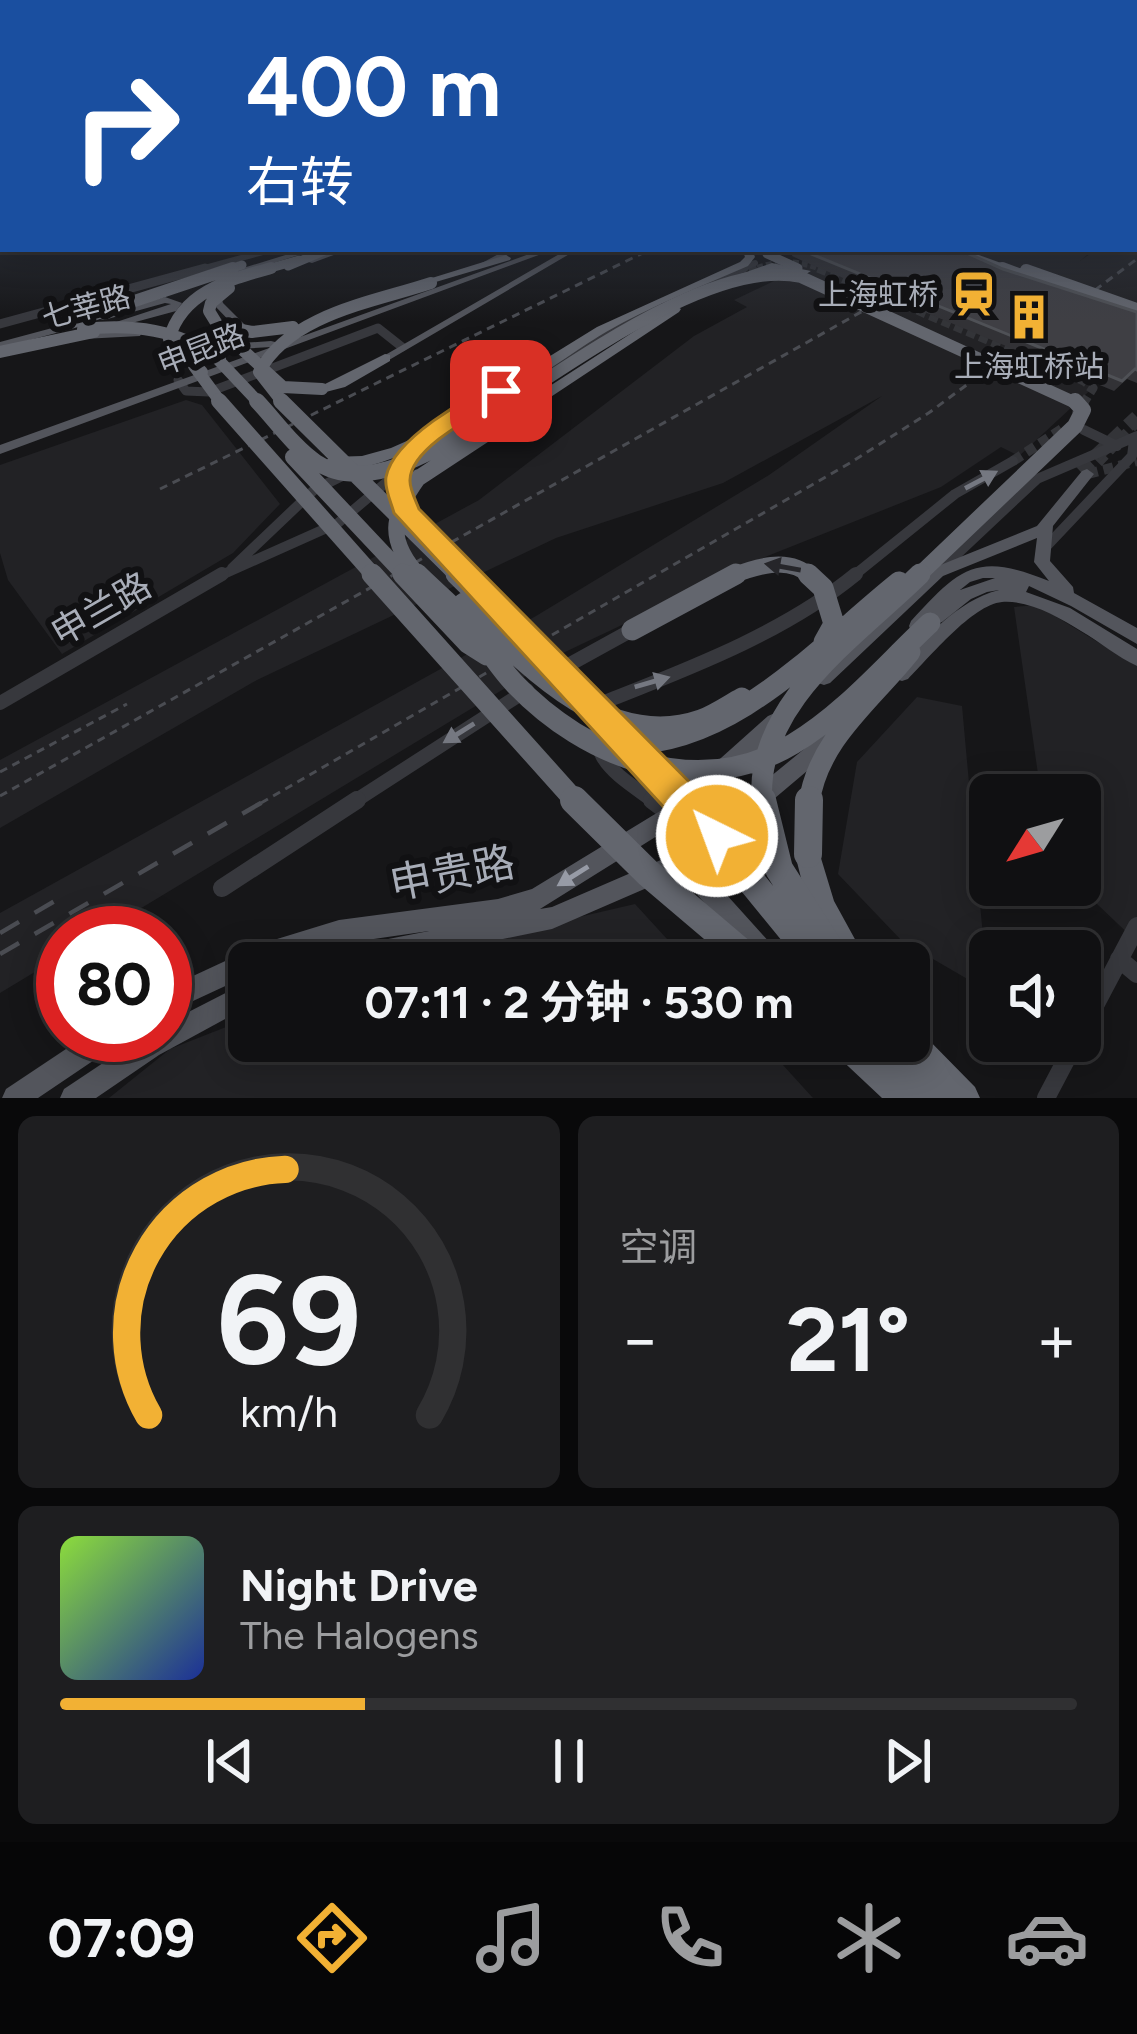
<!DOCTYPE html>
<html lang="zh">
<meta charset="utf-8">
<style>
:root{--surface:#101012;--page:#1e1e20;--text:#f1f3f6;--muted:#9c9d9f;--line:#303032;--accent:#f2b134}
body{margin:0;font-family:Figtree,"Noto Sans SC",sans-serif;background:var(--page);color:var(--text);height:100vh;display:flex;flex-direction:column;font-size:45px;white-space:nowrap}
*{box-sizing:border-box;margin:0}
p{font-size:39px;color:var(--muted)}
.icon{flex:none;width:66px;height:66px;fill:none;stroke:currentColor;stroke-width:2;stroke-linecap:round;stroke-linejoin:round}
.map{position:relative;height:1098px;overflow:hidden}
.details{display:flex;flex-direction:column;gap:18px;padding:18px;background:#09090a;flex:1}
.details>*{flex:none}
.banner{position:absolute;left:0px;top:0px;width:1137px;height:252px;box-shadow:0 6px 30px #0003,0 0 0 3px var(--line);background:#1a4fa0;color:#fff;overflow:hidden}
.needle{width:78px;rotate:233deg}
.controls{position:absolute;left:969px;top:774px;display:grid;gap:24px}
.controls a{display:grid;place-items:center;width:132px;height:132px;border-radius:18px;background:var(--surface);box-shadow:0 6px 30px #0003,0 0 0 3px var(--line);font-size:60px}
.speed{position:absolute;left:36px;top:906px;display:flex;gap:24px;font-size:60px;font-weight:700;text-align:center}
.speed>*{display:grid;place-content:center;width:156px;height:156px;border-radius:50%;background:var(--surface);box-shadow:0 6px 30px #0003,0 0 0 3px var(--line);line-height:1}
.speed .limit{border:18px solid #d22;background:#fff;color:#111}
.pin{position:absolute;display:grid;place-items:center;width:102px;height:102px;color:#fff;margin:-51px;border-radius:24px;box-shadow:0 6px 18px #0006}
.me{position:absolute;width:132px;margin:-66px;rotate:318deg;stroke-linejoin:round;filter:drop-shadow(0 0 9px #0008)}
.turn{display:flex;align-items:center;gap:42px;height:252px;padding:0 48px;font-size:54px}
.turn .icon{width:156px;height:156px;stroke-width:2.5}
.turn b{display:block;font-size:84px;line-height:102px}
.big{font-size:90px;font-weight:700;line-height:1.1}
.details .widget{flex:1;display:flex;flex-direction:column;justify-content:center;gap:18px;min-width:0;padding:0 42px;border-radius:18px;background:var(--page)}
.details .dial{align-items:center;gap:0}
.dial svg{height:312px;overflow:visible;fill:none;stroke:var(--line);stroke-width:7;stroke-linecap:round;text-anchor:middle}
.dial text{fill:var(--text);stroke:none}
.song{display:flex;align-items:center;gap:36px}
.cover{width:144px;height:144px;border-radius:18px;background:linear-gradient(135deg,hsl(90 70% 55%),hsl(230 70% 35%))}
.played{height:12px;border-radius:6px;background:linear-gradient(90deg,var(--accent) 30%,var(--line) 30%)}
.keys{display:flex;justify-content:space-around;direction:ltr}
.heat{display:flex;justify-content:space-between;align-items:center;font-size:66px;direction:ltr}
.details .tiles{flex:1;display:grid;gap:18px;grid-template-columns:1fr 1fr}
.widget:last-child{grid-column:span 2}
.trip{position:absolute;left:228px;top:942px;width:702px;height:120px;border-radius:18px;background:var(--surface);box-shadow:0 6px 30px #0003,0 0 0 3px var(--line);font-weight:700;line-height:120px;text-align:center}
.tab-bar{display:flex;height:192px;justify-content:space-around;align-items:center;background:#060607;color:var(--muted)}
.tab-bar .icon{width:84px;height:84px}
.tab-bar .active{color:var(--accent)}
.tab-bar b{font-size:54px;color:var(--text)}
.map>svg:first-child{display:block}
</style>
<div class="map">
<svg width="1137" height="1098" viewBox="0 0 1137 1098">
<rect width="100%" height="100%" fill="#161618"/>
<path fill="#222225" d="M1137 215V347L1019 456 1001 447 941 487 765 557 565 652 100 933H63V955L0 993V913L536 616 769 475 882 396 723 483 556 538 257 680 0 828V760L479 500 694 336 747 307 734 300 841 249H1094L1080 261 1097 249H1134Z
M186 400 202 405 280 504 233 553 62 654 8 580 0 553V465Z
M1037 605 1137 666V942L1077 885 1080 795H1041L1014 607Z
M917 697 962 706 988 991 902 941 838 874 857 762Z
M635 904 689 963H386L394 960Z
M249 1018V1041H761L813 1098H109L170 1049Z"/>
<g fill="none" stroke-linecap="round" stroke-linejoin="round">
<path stroke="#333438" stroke-width="6" stroke-dasharray="6 3" stroke-linecap="butt" d="M749 271C776 260 798 259 825 271"/>
<path stroke="#333438" stroke-width="9" stroke-dasharray="9 4.5" stroke-linecap="butt" d="M818 268 1084 381 1093 388 1083 404
M737 276 757 268"/>
<path stroke="#333438" stroke-width="10" stroke-dasharray="10 6" stroke-linecap="butt" d="M1076 415 1085 401
M1013 461 1062 429
M1087 474 1137 422
M1088 474 1137 461"/>
<path stroke="#333438" stroke-width="14" stroke-dasharray="14 8" stroke-linecap="butt" d="M1080 471 1137 417"/>
<path stroke="#37383d" stroke-width="6" d="M777 253 789 249
M194 271 274 249
M737 271 755 263"/>
<path stroke="#37383d" stroke-width="9" d="M697 289 744 268
M0 324 205 268
M555 365 657 307
M178 380 186 391 209 392 378 328 402 347"/>
<path stroke="#37383d" stroke-width="10" d="M1084 430 1117 446
M1042 551 1132 456 1134 440
M232 568 314 490 346 474
M939 571 1037 479 1137 436
M217 577 338 523 401 470
M852 577 955 494 1013 461"/>
<path stroke="#37383d" stroke-width="14" d="M554 673 632 630
M0 703 222 574
M352 803 527 690
M656 803C617 774 578 756 607 701 693 667 785 632 856 574"/>
<path stroke="#37383d" stroke-width="18" d="M652 800 672 815
M222 888 357 800
M1119 959 1137 974
M1080 1034 1137 926
M1046 1098 1076 1041"/>
<path fill="#53555c" fill-rule="evenodd" d="M305 249H318L222 279 214 277Z
M337 249H350L312 263 305 261Z
M508 249H519L487 266 480 264Z
M543 249H555L0 454V445L272 347 200 351 195 348 196 346 271 341 275 342V346Z
M568 249H578L389 360 380 358Z
M212 288H218L223 303 253 333V337H245L213 304Z
M165 297 182 303 176 311 106 330 101 327 171 304 165 303 104 320 100 319V315Z
M82 320 86 321V325L0 348V342Z
M136 331 141 334 140 336 83 339 78 336 83 333Z
M1087 469 1094 474 1053 526 1050 561 1073 587 1074 593 1137 628V644L1071 606 1029 586 1026 592 1070 608 1137 649V666C1117 657 1100 642 1081 631 1058 617 1030 600 1002 602 972 605 930 657 908 679L902 681 896 679 893 673 896 667C927 638 956 601 999 590L987 592 971 599 942 622 936 624 931 622C925 629 921 634 911 631L909 626 911 621C960 568 976 551 1049 581L1034 562 1037 538 943 576 830 683 824 685 818 683 815 677 818 671 933 568 1037 526 1082 471ZM983 578H995L960 590 970 582Z
M775 713 782 716 784 722 782 728 683 819 689 843 825 732 832 729 839 732 841 738 839 744 698 863 781 955 785 963H757L679 874 552 929 386 963H315L319 955 327 951 429 931 339 944 276 963H249V975L165 1014V989L264 943 339 920 498 899 532 889 665 808 768 716ZM665 831 670 856 552 907 540 909Z
M249 981V1006L159 1055 96 1098H60L64 1089 145 1035H165V1024Z
M87 1035H122L118 1044 38 1098H2L6 1089Z"/>
<path fill="#63666e" fill-rule="evenodd" d="M742 249H752L755 257 748 266C700 287 651 306 606 332 556 361 376 500 323 462L331 457 362 456 391 448 427 432 597 327 740 262 745 257Z
M506 255 511 258 510 260 412 289 406 286Z
M772 263 811 271 806 274 773 269 741 279 735 276Z
M675 305 681 309 679 312 501 430H491V424Z
M385 354 390 355V361L345 387 322 393 315 389Z
M808 841 817 845 834 901 868 963H838L808 906 795 854 799 845Z
M909 1026 919 1030 975 1087 980 1098H882L833 1052 829 1041H866L870 1044 869 1041H909Z"/>
<path stroke="#4a4c52" stroke-width="3" stroke-dasharray="8 6" stroke-linecap="butt" d="M160 489 651 249
M0 772 127 704
M0 796 973 249
M261 803 850 463 930 412 1137 259"/>
<path stroke="#4a4c52" stroke-width="4.5" stroke-dasharray="22 18" stroke-linecap="butt" d="M0 933 60 898
M0 954 266 800"/>
<path stroke="#63666e" stroke-width="9" d="M949 249 1010 271
M767 254 798 268
M288 266 329 249
M224 271 242 265
M260 271 299 260"/>
<path stroke="#63666e" stroke-width="12" d="M1002 268 1035 280
M1026 270 1137 309
M229 288 211 303 209 311 220 329 283 387 322 389
M69 323 233 268
M220 326 252 332 293 327
M83 329C134 324 177 329 220 359
M210 351 260 404
M0 352 94 332
M194 366 222 404
M202 372 169 339C182 292 228 280 271 268
M284 404 259 372C290 314 374 302 431 283
M508 404C579 359 717 258 801 277L1078 404"/>
<path stroke="#63666e" stroke-width="16" d="M219 401 375 577
M257 401C275 420 294 447 316 462 374 502 464 431 513 401
M281 401 459 577
M293 457 406 577
M419 477C391 515 386 540 420 577
M411 483 496 427
M403 505 399 471 422 440
M729 577C754 567 789 555 811 577
M917 577 1075 426 1083 410 1075 401"/>
<path stroke="#63666e" stroke-width="21" d="M372 574 577 803
M403 574 468 643 487 655
M417 574C432 589 449 603 463 618 482 638 495 663 514 683 586 759 697 801 793 744 845 713 886 664 930 623
M456 574 688 803
M808 574 823 588 834 624 824 642
M464 603C524 663 606 753 701 720 715 715 729 705 742 698
M632 630 736 574
M626 744C734 744 819 646 899 582
M762 803C754 703 856 637 920 574
M809 803C818 739 872 700 910 652"/>
<path stroke="#63666e" stroke-width="28" d="M574 800 648 873 754 963
M685 800 818 963
M762 800 779 869 839 963
M808 854 809 800"/>
</g>
<path fill="#323236" d="M794 249H958L1003 269 1137 312V383L1127 379 1114 391 805 262 792 256Z"/>
<path fill="#3f3f44" stroke="#4f5156" stroke-width="3" d="M799 249H958L1003 269 1137 312V370L1135 369 1122 381Z"/>
<defs><path id="oneway-solid" d="M-6-.8H1V-3.2L6.5 0L1 3.2V.8H-6Z" transform="scale(3)"/></defs>
<g fill="#757881">
<use href="#oneway-solid" transform="translate(981 480) rotate(-28)"/>
<use href="#oneway-solid" transform="translate(652 682) rotate(-16)"/>
<use href="#oneway-solid" transform="translate(459 733) rotate(148)"/>
</g>
<use fill="#26262a" href="#oneway-solid" transform="translate(783 567) rotate(-170)"/>
<use fill="#979ba6" href="#oneway-solid" transform="translate(573 876) rotate(148)"/>
<linearGradient id="sky" x2="0" y2="1"><stop stop-color="#0c0c0d"/><stop offset="0.52" stop-color="#363c48"/><stop offset="1" stop-color="#363c48" stop-opacity="0"/></linearGradient>
<rect width="1137" height="322" fill="url(#sky)"/>
<path fill="#f2b134" stroke="#9d7322" stroke-width="3" d="M501 385 508 387V396C482 412 409 447 410 481 410 490 416 501 419 509L730 823 736 836 730 850 717 855 703 850 394 513C391 502 384 488 386 477 393 440 467 395 501 385Z"/>
<defs>
<g id="station-bare" transform="scale(3.6)"><path d="M-3-6H3Q5-6 5-4V2Q5 4 3 4L4.5 6H3L1.5 4h-3L-3 6H-4.5L-3 4Q-5 4-5 2V-4Q-5-6-3-6ZM-3.5-4v3h7v-3ZM-3.5 1v1.5H-2V1ZM2 1v1.5H3.5V1Z" fill="#f2b134" stroke="#111113" stroke-width="2.5" paint-order="stroke"/></g>
<g id="building-bare" transform="scale(3.6)"><path d="M-4-6H4V6H1V3H-1V6H-4ZM-2.5-4.3h1.7v1.8h-1.7ZM.8-4.3h1.7v1.8H.8ZM-2.5-1h1.7V.8h-1.7ZM.8-1h1.7V.8H.8Z" fill="#f2b134" stroke="#111113" stroke-width="2.5" paint-order="stroke"/></g>
</defs>
<g fill-rule="evenodd">
<use href="#station-bare" x="974" y="294"/>
<use href="#building-bare" x="1029" y="317"/>
</g>
<g text-anchor="middle" dominant-baseline="central" stroke-width="12" stroke-linejoin="round" paint-order="stroke">
<g font-size="30" fill="#a8adb8" stroke="#111113" text-anchor="end">
<text x="938" y="294">上海虹桥</text>
<text x="1029" y="366" text-anchor="middle">上海虹桥站</text>
</g>
<g font-size="30" fill="#a8adb8" stroke="#111113">
<text transform="translate(86 307) rotate(-15)">七莘路</text>
<text transform="translate(201 349) rotate(-21)">申昆路</text>
</g>
<g font-size="36" fill="#a8adb8" stroke="#111113">
<text transform="translate(101 609) rotate(-30)">申兰路</text>
</g>
<g font-size="42" fill="#a8adb8" stroke="#111113">
<text transform="translate(452 873) rotate(-11)">申贵路</text>
</g>
</g>
</svg>
<div class="controls">
<a><svg class="needle" viewBox="-14 -14 28 28"><path d="M0-13l5 13h-10z" fill="#e53935"/><path d="M0 13l5-13h-10z" fill="#9c9d9f"/></svg></a>
<a><svg class="icon" aria-label="sound" viewBox="0 0 24 24"><path d="M4 9h4l5-4v14l-5-4H4zM17 9q2 3 0 6"/></svg></a>
</div>
<div class="speed"><div class="limit">80</div></div>
<div class="pin" style="left:501px;top:391px;background:#d93025"><svg class="icon" aria-label="arrive" viewBox="0 0 24 24"><path d="M6 21V4h12l-3 4 3 4H6"/></svg></div>
<svg class="me" style="left:717px;top:836px" viewBox="-20 -20 40 40"><circle r="17" fill="#f2b134" stroke="#fff" stroke-width="3"/><path d="M0-11L8 9 0 5-8 9z" fill="#fff"/></svg>
<div class="trip">07:11 · 2 分钟 · 530 m</div>
<div class="banner">
<div class="turn"><svg class="icon" aria-label="right" viewBox="0 0 24 24"><path d="M7 20v-9h11M14 6l5 5-5 5"/></svg><div><b>400 m</b>右转</div></div>
</div>
</div>
<section class="details">
<div class="tiles">
<div class="widget dial"><svg viewBox="0 0 100 80">
<path d="M14 69A42 42 0 1 1 86 69"/>
<path d="M14 69A42 42 0 0 1 49 6" stroke="#f2b134"/>
<text x="50" y="56" font-size="32" font-weight="700">69</text>
<text x="50" y="72" font-size="11">km/h</text>
</svg></div>
<div class="widget"><p>空调</p>
<div class="heat"><a>−</a><b class="big">21°</b><a>+</a></div>
</div>
<div class="widget">
<div class="song"><i class="cover"></i><div><b>Night Drive</b><p>The Halogens</p></div></div>
<div class="played"></div>
<div class="keys"><svg class="icon" aria-label="previous" viewBox="0 0 24 24"><path d="M18 5L8 12l10 7zM5 5v14"/></svg><svg class="icon" aria-label="pause" viewBox="0 0 24 24"><path d="M8 5v14M16 5v14"/></svg><svg class="icon" aria-label="next" viewBox="0 0 24 24"><path d="M6 5l10 7-10 7zM19 5v14"/></svg></div>
</div>
</div>
</section>
<nav class="tab-bar">
<b>07:09</b>
<svg class="icon active" aria-label="directions" viewBox="0 0 24 24"><path d="M12 3l9 9-9 9-9-9zM9 14v-3h6M13 9l2 2-2 2"/></svg>
<svg class="icon" aria-label="music" viewBox="0 0 24 24"><path d="M9 18V5l10-2v13"/><circle cx="6" cy="18" r="3"/><circle cx="16" cy="16" r="3"/></svg>
<svg class="icon" aria-label="phone" viewBox="0 0 24 24"><path d="M5 4h4l2 5-3 2q2 4 5 5l2-3 5 2v4C11 20 4 13 5 4z"/></svg>
<svg class="icon" aria-label="climate" viewBox="0 0 24 24"><path d="M12 3v18M4 7l16 10M4 17L20 7"/></svg>
<svg class="icon" aria-label="car" viewBox="0 0 24 24"><path d="M5 17H2v-5l4-1 3-4h7l3 4 3 1v5h-3M9 17h6M6 11h13"/><circle cx="7" cy="17" r="2"/><circle cx="17" cy="17" r="2"/></svg>
</nav>
